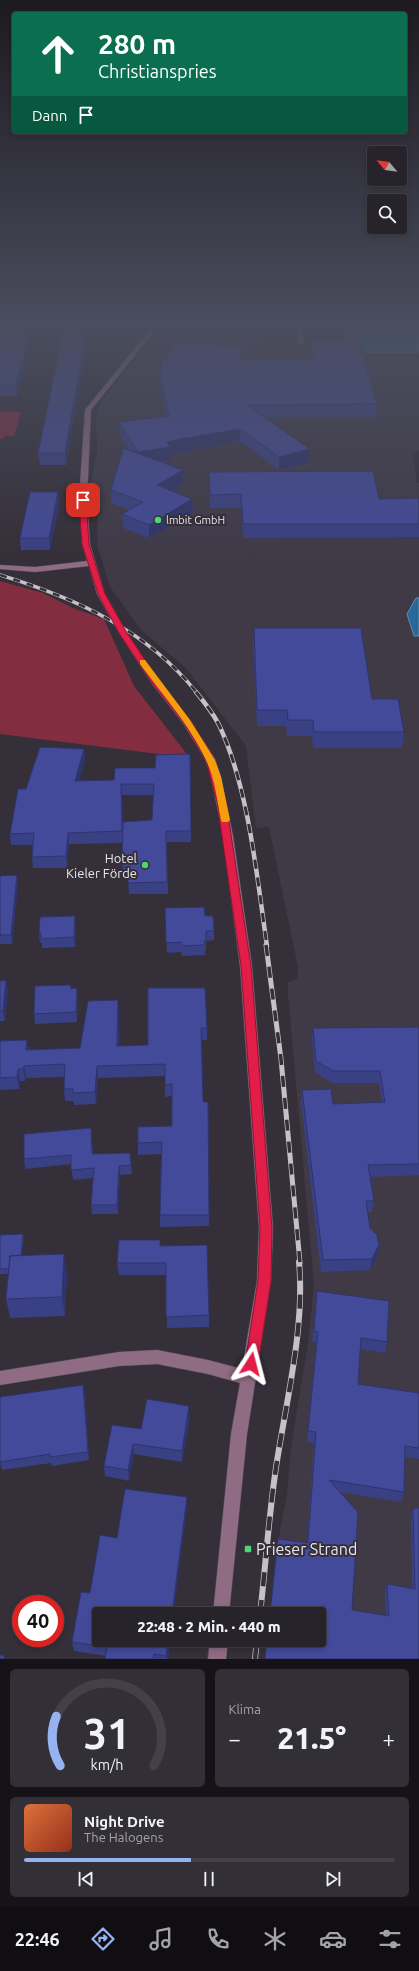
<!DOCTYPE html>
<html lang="de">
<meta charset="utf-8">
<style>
:root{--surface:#27232a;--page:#332f36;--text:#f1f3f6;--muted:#a4a4a8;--line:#434047;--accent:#95b2f1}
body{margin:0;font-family:Ubuntu,sans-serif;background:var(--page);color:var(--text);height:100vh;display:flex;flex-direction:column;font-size:15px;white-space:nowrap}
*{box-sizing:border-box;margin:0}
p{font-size:13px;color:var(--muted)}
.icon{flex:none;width:22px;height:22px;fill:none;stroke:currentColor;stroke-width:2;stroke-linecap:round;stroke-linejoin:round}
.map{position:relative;height:1659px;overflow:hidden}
.details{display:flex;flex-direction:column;gap:10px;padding:10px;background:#151317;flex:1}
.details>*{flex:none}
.top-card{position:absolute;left:12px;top:12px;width:395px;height:122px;border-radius:4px;box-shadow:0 2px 6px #0003,0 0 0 1px var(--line);background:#0b6e4f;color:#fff;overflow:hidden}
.needle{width:26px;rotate:299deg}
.tools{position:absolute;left:367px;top:146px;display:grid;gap:8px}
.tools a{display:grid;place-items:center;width:40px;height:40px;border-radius:4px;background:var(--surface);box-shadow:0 2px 6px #0003,0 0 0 1px var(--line);font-size:20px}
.speed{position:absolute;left:12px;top:1595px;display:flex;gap:8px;font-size:20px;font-weight:700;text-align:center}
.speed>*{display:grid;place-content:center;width:52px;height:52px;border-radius:50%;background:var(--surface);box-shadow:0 2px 6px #0003,0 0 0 1px var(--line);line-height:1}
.speed .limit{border:6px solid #d22;background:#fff;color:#111}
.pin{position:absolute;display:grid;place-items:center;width:34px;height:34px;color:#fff;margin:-17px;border-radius:8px;box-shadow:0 2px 6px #0006}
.me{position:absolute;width:44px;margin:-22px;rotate:9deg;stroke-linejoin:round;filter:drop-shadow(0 0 3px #0008)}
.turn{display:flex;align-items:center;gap:14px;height:84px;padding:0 20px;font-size:18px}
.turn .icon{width:52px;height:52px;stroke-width:2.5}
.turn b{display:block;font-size:28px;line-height:34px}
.then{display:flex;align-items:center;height:38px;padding:0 20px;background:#0003;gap:8px;font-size:15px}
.big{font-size:30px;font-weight:800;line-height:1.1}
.details .widget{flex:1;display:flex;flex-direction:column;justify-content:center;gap:6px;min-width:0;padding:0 14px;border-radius:6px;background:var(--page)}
.details .dial{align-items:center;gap:0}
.dial svg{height:104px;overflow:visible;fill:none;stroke:var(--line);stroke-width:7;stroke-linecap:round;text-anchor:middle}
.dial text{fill:var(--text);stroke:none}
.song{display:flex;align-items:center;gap:12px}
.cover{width:48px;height:48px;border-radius:6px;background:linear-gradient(135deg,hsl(20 70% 55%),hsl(10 70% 35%))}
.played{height:4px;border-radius:2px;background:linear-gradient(90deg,var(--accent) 45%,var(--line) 45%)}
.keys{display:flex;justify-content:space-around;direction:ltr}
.heat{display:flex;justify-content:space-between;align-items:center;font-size:22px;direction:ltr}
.details .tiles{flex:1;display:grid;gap:10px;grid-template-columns:1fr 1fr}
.widget:last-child{grid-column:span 2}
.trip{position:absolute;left:92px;top:1607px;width:234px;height:40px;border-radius:4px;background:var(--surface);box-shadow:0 2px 6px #0003,0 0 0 1px var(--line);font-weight:800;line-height:40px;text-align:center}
.menu{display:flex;height:64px;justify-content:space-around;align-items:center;background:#100e11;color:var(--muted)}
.menu .icon{width:28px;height:28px}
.menu .on{color:var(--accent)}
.menu b{font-size:18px;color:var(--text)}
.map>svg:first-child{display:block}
</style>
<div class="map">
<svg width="419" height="1659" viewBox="0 0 419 1659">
<rect width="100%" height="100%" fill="#342f38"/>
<path fill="#403a47" d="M162 327H256L255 341 297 342 299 350 419 352V451L413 454 417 483H419V598H416L414 636H419V1659L319 1640V1614L277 1548 287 1493 292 1441 308 1344 314 1285 288 994V982L298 979V967L269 827 256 828 246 746 186 668 141 630 110 587 97 545 98 494 89 493 97 451 96 416 100 402Z"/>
<path fill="#822d40" d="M0 412H21L14 436H4L3 439H0Z
M0 581 43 593 73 608 104 619 134 686 190 758 0 734Z"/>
<path fill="#27699a" stroke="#618eb2" d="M339 327H419V352H359L339 329Z
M416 598H419V636H414L407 614Z"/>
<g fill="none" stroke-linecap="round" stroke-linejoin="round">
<g stroke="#514c55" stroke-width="1">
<path id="minor" d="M152 327H158L91 410 87 500 90 544 105 594 127 633 159 682 190 720 215 759 221 777 233 836 252 966 273 1228 271 1281 247 1434 229 1614H213L231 1434 240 1383 208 1374 157 1364 119 1366 0 1385V1371L119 1352 157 1350 208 1360 242 1369 257 1281 259 1228 240 966 223 836 211 777 205 759 183 723 153 685 119 633 97 594 89 566 35 572 0 569V565L35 567 87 561 82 544 79 500 85 410Z
M296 327H302L304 344 299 343Z
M210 1640H228L226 1659H208Z"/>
</g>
<use href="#minor" fill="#8f6b84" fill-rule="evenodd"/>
<g stroke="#c4c1c7" stroke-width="3.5">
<path id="rail-far3" d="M0 575C75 598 147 630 197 693"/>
</g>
<g stroke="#c4c1c7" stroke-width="4.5">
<path id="rail-far2" d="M196 692C205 703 214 714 220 727 249 790 257 878 267 946"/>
</g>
<g stroke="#c4c1c7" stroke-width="5">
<path id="rail-far1" d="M266 945 281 1059 300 1263"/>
</g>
<g stroke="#c4c1c7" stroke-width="6">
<path id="rail" d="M260 1614C266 1563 269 1511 277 1461 287 1398 305 1325 299 1262
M255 1659 257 1640"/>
</g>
<use href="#rail-far3" stroke="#342f38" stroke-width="2.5" stroke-dasharray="7" stroke-linecap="butt"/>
<use href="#rail-far2" stroke="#342f38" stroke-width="3" stroke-dasharray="9" stroke-linecap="butt"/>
<use href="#rail-far1" stroke="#342f38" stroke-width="3.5" stroke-dasharray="11" stroke-linecap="butt"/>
<use href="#rail" stroke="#342f38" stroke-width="4.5" stroke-dasharray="14" stroke-linecap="butt"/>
</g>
<path fill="#3a4084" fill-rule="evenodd" d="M0 327H90L66 465H40L38 453 63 334H33L17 396H0Z
M312 341 377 404 376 417H264L309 462 279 470 240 441 182 452 171 454V460L160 462 183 483 171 490 192 499 193 512 149 538 123 528 122 514 130 510 111 503V490L129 451 120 435 119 422 166 416 160 388V376L167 358 244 346V358L243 360 312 359 311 352Z
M209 472 379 499 419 498V537L243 538 241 508H210Z
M58 492 59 504 50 550H21L20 538Z
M254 628 372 699 404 732 402 748H313L312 736H287L286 726H257L253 644Z
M84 749 85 760 79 781 114 780 155 768 190 754 191 842H167L168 894H129L128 878H123L122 867 123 843 69 844 67 868H33L32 857 33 845H11L10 834 26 789ZM122 795H153L152 820 123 832Z
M17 875 18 884 12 944H0V876Z
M165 908 205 916 214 931V940L206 941V951H205V955L182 956 181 952 167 953Z
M76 926 75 947 42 948V943H40L39 934Z
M6 980 8 990 5 1021H0V981Z
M148 988 207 1028V1040H202L203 1102H208L209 1226 160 1227V1215L161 1154 138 1155V1143L172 1126V1096L165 1097V1076L98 1078 96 1104 74 1105V1101H65L64 1089 65 1077 26 1078 25 1081H20L19 1089 0 1090V1041L27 1040 29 1050 80 1048 119 1012V1046L148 1045Z
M71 989 78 998 77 1022 35 1024 34 1014Z
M419 1027V1175L370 1177 374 1201 372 1212H367L370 1228 379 1245 377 1256 370 1270 321 1272 301 1102 302 1090 333 1104 382 1102 379 1083H332L315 1072 312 1040 313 1028Z
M92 1138 93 1154 130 1153 132 1174 120 1175 118 1214H92L91 1205 93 1178 73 1180 71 1164 25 1169 24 1159Z
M23 1234 24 1239 22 1255 67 1273 65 1316 10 1318 6 1299 8 1274H0V1235Z
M160 1240V1246L209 1315V1327L167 1328 166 1275H119L117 1263Z
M317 1291 387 1342 385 1353 360 1349 358 1384 419 1393V1459L405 1457 404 1492 401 1502 340 1492 352 1610 386 1615 385 1593 387 1584 412 1589 411 1518 413 1508 419 1659H265L307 1543 314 1443 307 1442 316 1343 312 1342Z
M83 1385 85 1394 89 1460 52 1466 51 1463 2 1470 0 1462Z
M190 1417 182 1462 134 1454 129 1481 105 1476 104 1466 141 1429Z
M187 1507 173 1614H99V1640H170L168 1659H105L106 1656 74 1651 72 1642 90 1593 117 1538Z"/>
<path fill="#2f346c" d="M31 327H33V334L17 396 16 385Z
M87 327H90L66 465 65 453Z
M244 346V358L239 372V360Z
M240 429V441L182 452 171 454V460L138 465V452L167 442 181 439Z
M310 449 309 462 279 470V457Z
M183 470V483L158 498 157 485Z
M58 492 59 504 50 550 49 538Z
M192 499 193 512 149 538V525Z
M84 749 85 760 76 792 75 781Z
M121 784 122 795 123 843 122 831Z
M68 833 69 844 67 868 66 856Z
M17 875 18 884 12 944 11 935Z
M75 916 76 926 75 947 74 937Z
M6 980 8 990 5 1021 3 1011Z
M77 988 78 998 77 1022 76 1012Z
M118 1000 119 1012 118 1059 117 1046Z
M27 1040 29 1052 26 1050Z
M24 1066 26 1078 25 1081 23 1069Z
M97 1066 98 1078 96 1104 95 1092Z
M18 1069 20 1081 19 1089 17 1077Z
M119 1166 120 1175 118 1214 117 1205Z
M23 1234 24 1239 20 1274V1269Z
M379 1245 377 1256 370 1270 372 1259Z
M64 1254 67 1273 65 1316 62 1297Z
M83 1385 85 1394 89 1460 88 1452Z
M189 1406 190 1417 182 1462V1451Z
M133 1444 134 1454 129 1481 128 1470Z
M187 1497V1507L173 1614H172Z
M168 1640H170L168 1659H167L166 1656Z"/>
<path fill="#434a9a" stroke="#2f346c" d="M0 327H31L16 385H0Z
M64 327H87L65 453H38Z
M312 341 359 342 377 404 247 405 310 449 279 457 240 429 181 439 167 442 170 447 138 452 119 422 169 416 160 376 163 358H167L174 342 244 346 239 360 314 359Z
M123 448 183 470 157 485 192 499 149 525 122 514 143 502 111 490Z
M373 471 379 499 419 498V524H243L241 494 210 495 209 472Z
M30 492H58L49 538H20Z
M254 628H361L372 699H398L404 732H314L313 720H288L287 710H257Z
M40 747 84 749 75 781 114 780 115 768H155L156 755 190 754 191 831H166L167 882 128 883V867H122L123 822 152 820 154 784H121L122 831 68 833 66 856 32 857 34 833 10 834 18 789H26Z
M17 875 11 935H0V876Z
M204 907 205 916H213L214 931H206V941H204L205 945 182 946 181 942 166 943 165 908Z
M75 916 74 937 41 939V933L39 934 40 917Z
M6 980 3 1011H0V981Z
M71 985V989L77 988 76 1012 34 1014 35 986Z
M148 988H205L207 1028H201L203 1102H208L209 1215H160L162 1142 138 1143V1127L172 1126V1084L165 1085V1064L97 1066 95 1092 73 1093V1089H64L65 1064 24 1066 23 1069H18L17 1077 0 1078V1041L27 1040 26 1050 80 1048 88 1001 118 1000 117 1046 148 1045Z
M419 1027V1164L368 1165 374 1201H366L370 1228 377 1235 379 1245 372 1259 323 1260 302 1090 331 1089 333 1104 385 1102 380 1071H333L316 1061 313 1028Z
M91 1128 92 1154 130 1153 131 1165 119 1166 117 1205H91L94 1168 71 1170V1155L24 1159V1134Z
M23 1234 21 1255 10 1256 9 1269H0V1235Z
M119 1240H160V1246L207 1245 209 1315 166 1317V1263H117Z
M64 1254 62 1297 6 1299 10 1256Z
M317 1291 389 1301 387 1342 361 1338 358 1384 419 1393V1448L405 1446 404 1492 329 1480 358 1512 352 1610 389 1616 387 1584 415 1589 413 1508H419V1659H265L267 1640H319V1614H270L278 1539 308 1543 316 1432 308 1431 318 1332 314 1331Z
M83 1385 88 1452 50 1457V1454L0 1462V1397Z
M147 1399 189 1406 182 1451 133 1444 128 1470 104 1466 112 1425 141 1429Z
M125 1489 187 1497 172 1614H99V1640H168L166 1656 154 1654 153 1659H105L107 1647 72 1642 81 1592 90 1593 100 1535 117 1538Z
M0 1655H4V1659H0Z"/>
<linearGradient id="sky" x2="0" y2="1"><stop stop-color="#1d1a1f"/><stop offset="0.58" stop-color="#4a4d5e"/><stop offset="1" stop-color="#4a4d5e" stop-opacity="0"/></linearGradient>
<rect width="419" height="559" fill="url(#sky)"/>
<path fill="#e11d48" stroke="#92132f" d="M83 498 86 500 89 544 105 594 127 633 159 681 190 720 215 760 226 802 251 966 272 1228 271 1281 258 1364 256 1369 251 1371 247 1369 245 1364 258 1281 260 1228 241 966 217 802 206 760 184 723 153 684 119 633 98 594 82 544 79 500Z"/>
<path fill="#f59e0b" d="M140 660H145L190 720 215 760 221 777 230 820 228 822H222L221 820C217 800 215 778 206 760 190 725 162 694 140 664Z"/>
<g fill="#4dd676" stroke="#342f38" stroke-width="1.5">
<circle cx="158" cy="520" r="4"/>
<circle cx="145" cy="865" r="4"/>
<rect x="244" y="1545" width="8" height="8" rx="2"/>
</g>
<g text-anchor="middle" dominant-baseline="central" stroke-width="4" stroke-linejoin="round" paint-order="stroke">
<g font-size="11" fill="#e8e5eb" stroke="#342f38" text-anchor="start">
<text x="166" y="520">lmbit GmbH</text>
</g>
<g font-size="13" fill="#e8e5eb" stroke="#342f38" text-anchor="end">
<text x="137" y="858">Hotel<tspan x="137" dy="15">Kieler Förde</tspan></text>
</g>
<g font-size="16" fill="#e8e5eb" stroke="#342f38" text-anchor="start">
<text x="256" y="1549">Prieser Strand</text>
</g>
</g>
</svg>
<div class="tools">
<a><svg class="needle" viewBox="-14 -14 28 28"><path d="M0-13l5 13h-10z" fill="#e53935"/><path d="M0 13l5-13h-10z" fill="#a4a4a8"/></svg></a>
<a><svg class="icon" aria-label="search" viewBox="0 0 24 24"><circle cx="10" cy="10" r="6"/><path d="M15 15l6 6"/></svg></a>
</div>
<div class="speed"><div class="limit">40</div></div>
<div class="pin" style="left:83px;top:500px;background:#d93025"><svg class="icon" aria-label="arrive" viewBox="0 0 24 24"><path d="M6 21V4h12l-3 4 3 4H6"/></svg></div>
<svg class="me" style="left:251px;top:1364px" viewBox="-20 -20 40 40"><path d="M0-17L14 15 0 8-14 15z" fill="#e11d48" stroke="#fff" stroke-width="4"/></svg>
<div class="trip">22:48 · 2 Min. · 440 m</div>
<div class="top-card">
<div class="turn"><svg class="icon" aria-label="ahead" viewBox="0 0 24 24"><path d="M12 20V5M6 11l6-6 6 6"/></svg><div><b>280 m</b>Christianspries</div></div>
<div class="then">Dann<svg class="icon" aria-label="arrive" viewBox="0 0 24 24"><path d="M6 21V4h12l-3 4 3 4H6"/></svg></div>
</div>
</div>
<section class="details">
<div class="tiles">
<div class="widget dial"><svg viewBox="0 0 100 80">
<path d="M14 69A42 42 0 1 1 86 69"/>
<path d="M14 69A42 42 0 0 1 11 31" stroke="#95b2f1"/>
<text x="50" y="56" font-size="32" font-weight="700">31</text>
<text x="50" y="72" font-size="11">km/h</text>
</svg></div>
<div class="widget"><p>Klima</p>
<div class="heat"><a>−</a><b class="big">21.5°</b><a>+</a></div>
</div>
<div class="widget">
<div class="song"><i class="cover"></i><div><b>Night Drive</b><p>The Halogens</p></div></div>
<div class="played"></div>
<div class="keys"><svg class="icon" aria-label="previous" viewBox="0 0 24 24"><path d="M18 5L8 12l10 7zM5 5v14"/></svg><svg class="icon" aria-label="pause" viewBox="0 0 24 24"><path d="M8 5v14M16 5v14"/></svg><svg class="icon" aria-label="next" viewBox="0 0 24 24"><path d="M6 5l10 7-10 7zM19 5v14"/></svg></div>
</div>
</div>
</section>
<nav class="menu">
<b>22:46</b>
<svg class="icon on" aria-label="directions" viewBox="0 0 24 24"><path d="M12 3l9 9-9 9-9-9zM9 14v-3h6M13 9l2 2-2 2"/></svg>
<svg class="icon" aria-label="music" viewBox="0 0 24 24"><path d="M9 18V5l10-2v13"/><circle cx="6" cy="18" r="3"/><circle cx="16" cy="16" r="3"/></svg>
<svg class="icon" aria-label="phone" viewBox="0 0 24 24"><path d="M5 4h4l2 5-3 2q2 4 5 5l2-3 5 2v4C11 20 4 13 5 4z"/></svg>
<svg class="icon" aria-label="climate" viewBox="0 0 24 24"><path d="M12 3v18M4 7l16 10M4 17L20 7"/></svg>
<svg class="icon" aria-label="car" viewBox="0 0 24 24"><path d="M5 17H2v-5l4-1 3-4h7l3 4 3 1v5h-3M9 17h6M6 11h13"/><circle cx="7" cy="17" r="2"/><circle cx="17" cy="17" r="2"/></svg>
<svg class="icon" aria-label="filters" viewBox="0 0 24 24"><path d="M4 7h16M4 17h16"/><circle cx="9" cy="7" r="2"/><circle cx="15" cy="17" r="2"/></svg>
</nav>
